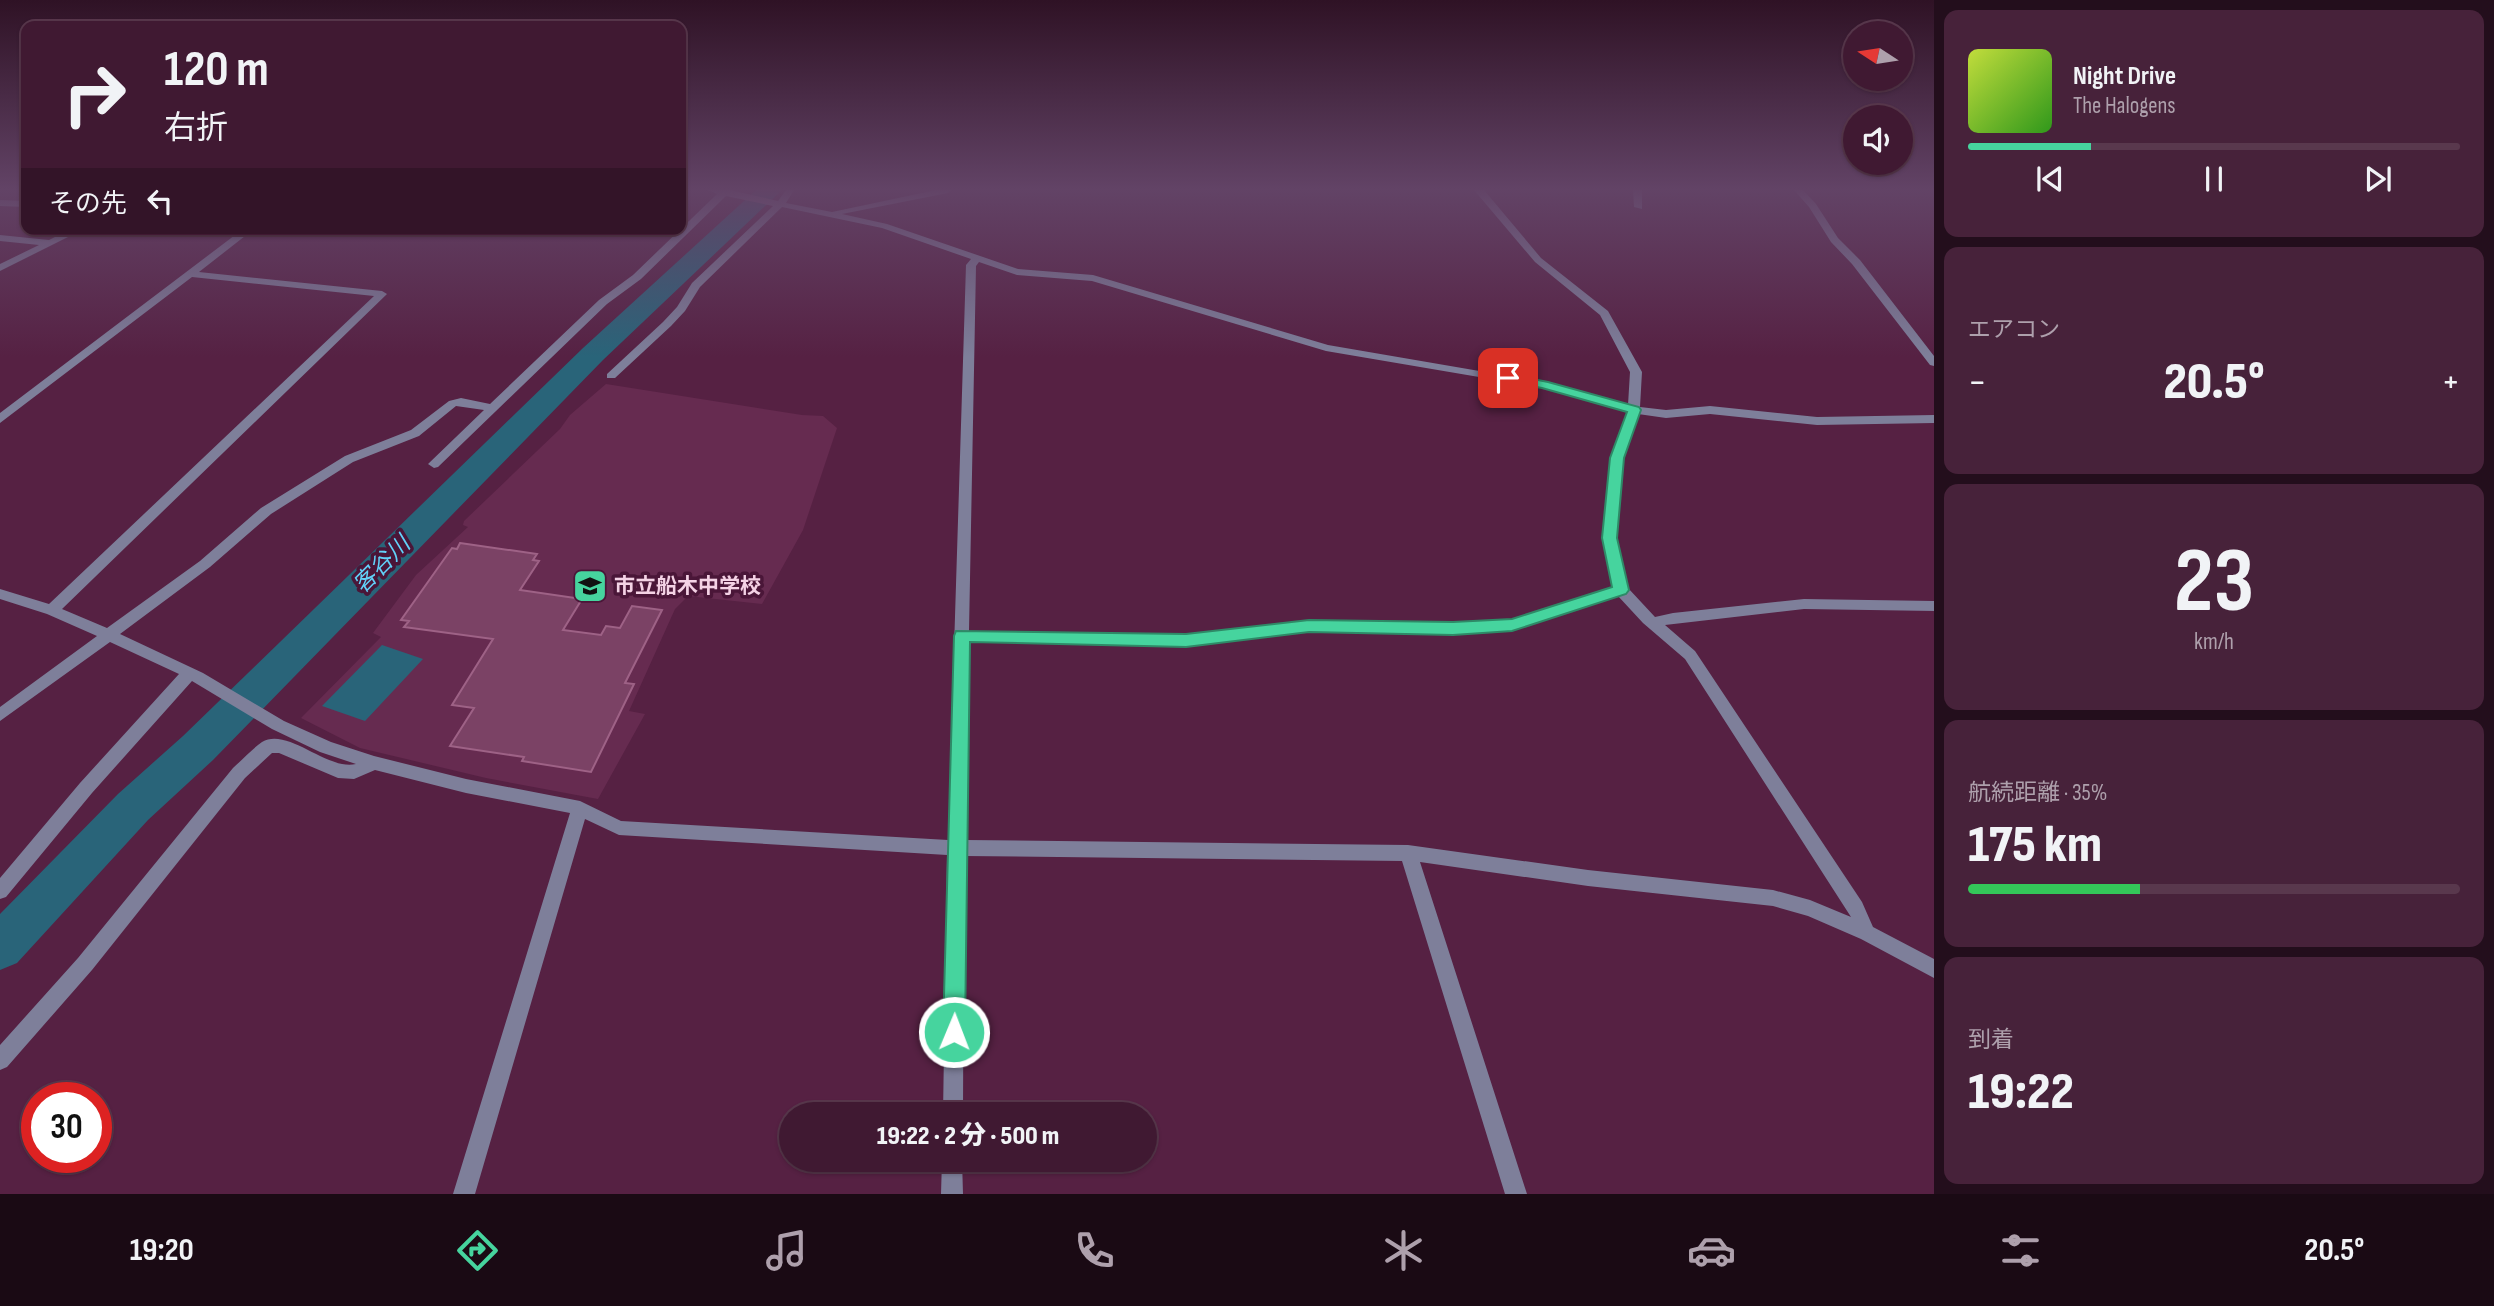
<!DOCTYPE html>
<html lang="ja">
<meta charset="utf-8">
<style>
:root{--surface:#401932;--page:#47223a;--text:#f1f3f6;--muted:#aea0ac;--line:#59384d;--accent:#46d49e}
body{margin:0;font-family:"Sofia Sans Condensed","Noto Sans JP",sans-serif;background:var(--page);color:var(--text);height:100vh;display:flex;flex-direction:column;font-size:26px;white-space:nowrap}
*{box-sizing:border-box;margin:0}
p{font-size:23px;color:var(--muted)}
.icon{flex:none;width:38px;height:38px;fill:none;stroke:currentColor;stroke-width:2;stroke-linecap:round;stroke-linejoin:round}
.map{position:relative;flex:1;overflow:hidden}
.panel{display:flex;flex-direction:column;gap:10px;padding:10px;background:#230e1c;width:560px}
.panel>*{flex:none}
.hud{position:absolute;left:21px;top:21px;width:665px;height:214px;border-radius:14px;box-shadow:0 2px 5px #0004,0 0 0 2px var(--line);background:#401932;color:var(--text);overflow:hidden}
.needle{width:46px;rotate:282deg}
.fabs{position:absolute;left:1843px;top:21px;display:grid;gap:14px}
.fabs a{display:grid;place-items:center;width:70px;height:70px;border-radius:50%;background:var(--surface);box-shadow:0 2px 5px #0004,0 0 0 2px var(--line);font-size:35px}
.speed{position:absolute;left:21px;top:1082px;display:flex;gap:14px;font-size:35px;font-weight:700;text-align:center}
.speed>*{display:grid;place-content:center;width:91px;height:91px;border-radius:50%;background:var(--surface);box-shadow:0 2px 5px #0004,0 0 0 2px var(--line);line-height:1}
.speed .limit{border:10px solid #d22;background:#fff;color:#111}
.pin{position:absolute;display:grid;place-items:center;width:60px;height:60px;color:#fff;margin:-30px;border-radius:14px;box-shadow:0 4px 10px #0006}
.me{position:absolute;width:77px;margin:-38px;rotate:1deg;stroke-linejoin:round;filter:drop-shadow(0 0 5px #0008)}
.turn{display:flex;align-items:center;gap:24px;height:147px;padding:0 28px;font-size:32px}
.turn .icon{width:91px;height:91px;stroke-width:2.5}
.turn b{display:block;font-size:49px;line-height:60px}
.then{display:flex;align-items:center;height:66px;padding:0 28px;background:#0003;gap:14px;font-size:26px}
.big{font-size:52px;font-weight:800;line-height:1.1}
.panel .widget{flex:1;display:flex;flex-direction:column;justify-content:center;gap:10px;min-width:0;padding:0 24px;border-radius:14px;background:var(--page)}
.panel .dial{align-items:center;gap:0}
.dial b{font-size:91px;line-height:1}
.song{display:flex;align-items:center;gap:21px}
.cover{width:84px;height:84px;border-radius:10px;background:linear-gradient(135deg,hsl(70 70% 55%),hsl(110 70% 35%))}
.played{height:7px;border-radius:4px;background:linear-gradient(90deg,var(--accent) 25%,var(--line) 25%)}
.keys{display:flex;justify-content:space-around;direction:ltr}
.heat{display:flex;justify-content:space-between;align-items:center;font-size:38px;direction:ltr}
.charge{height:10px;border-radius:5px;background:linear-gradient(90deg,#34c759 35%,var(--line) 0)}
.trip{position:absolute;left:779px;top:1102px;width:378px;height:70px;border-radius:35px;background:var(--surface);box-shadow:0 2px 5px #0004,0 0 0 2px var(--line);font-weight:800;line-height:70px;text-align:center}
.tabs{display:flex;height:112px;justify-content:space-around;align-items:center;background:#1a0a14;color:var(--muted)}
.tabs .icon{width:49px;height:49px}
.tabs .active{color:var(--accent)}
.tabs b{font-size:32px;color:var(--text)}
main{display:flex;flex:1;min-height:0}
.map>svg:first-child{display:block}
</style>
<main>
<div class="map">
<svg width="1934" height="1194" viewBox="0 0 1934 1194">
<rect width="100%" height="100%" fill="#562143"/>
<path fill="#662b50" d="M606 384 802 415 823 416 837 428 803 530 762 604 688 596 675 609 629 711 645 714 598 799 486 778 360 748 301 718 381 637 373 633 416 575 468 527 463 525 464 521 560 429 570 415Z"/>
<path fill="#296479" d="M382 645 423 659 365 721 322 706Z"/>
<g fill="none" stroke-linecap="round" stroke-linejoin="round">
<path fill="#296479" fill-rule="evenodd" d="M756 190H782L603 360 213 760 148 820 17 963 0 970V914L118 794 183 736 583 348Z"/>
</g>
<path fill="#7b4265" stroke="#9e6286" stroke-width="2" d="M460 543 537 554 533 560 539 561 520 590 582 599 563 630 601 635 606 626 620 628 632 606 662 610 625 683 634 684 591 772 522 761 524 757 450 746 474 708 452 705 493 639 404 627 409 621 401 620 452 548 457 549Z"/>
<g fill="none" stroke-linecap="round" stroke-linejoin="round">
<path fill="#7e7f9a" fill-rule="evenodd" d="M708 190H730L778 201 786 190H794L786 203 832 212 936 190H952L948 193 842 214 887 224 1018 269 1093 275 1328 345 1544 382 1628 405 1630 372 1600 315 1535 262 1474 190H1484L1541 258 1608 311 1642 372 1640 407 1666 410 1710 406 1817 417 1934 415V423L1817 425 1710 414 1666 418 1638 414 1623 458 1616 538 1628 588 1655 617 1673 613 1804 599 1934 601V611L1804 609 1665 625 1695 651 1862 902 1873 927 1934 959V978L1861 939 1808 916 1773 906 1588 886 1420 862 1527 1194H1505L1402 861 964 856 963 1115H943L947 855 619 835 585 819 475 1194H453L570 813 466 793 375 770 354 779 338 778 279 753H272L245 778 92 970 7 1067 0 1070V1045L78 958 233 768C242 760 252 749 262 742 288 727 327 771 356 764L320 752 272 729 192 681 92 793 6 897 0 899V878L80 783 179 674 110 642 0 721V707L97 636 47 614 0 599V589L49 604 374 296 192 277 0 423V413L243 229H254L199 272 382 291 387 294 62 609 107 628 200 561 261 508 345 456 411 430 449 401 461 398 490 404 599 300 633 275 717 194ZM726 196 773 206 692 283 677 307 663 322 607 374V378H615L671 326 685 311 700 287 782 207 882 228 971 259 966 265 948 840 621 821 580 801 466 779 374 756 331 742 284 721 203 673 120 634 210 567 271 514 353 462 419 436 456 406 484 410 428 464 434 468 438 467 607 304 641 279ZM979 262 1017 275 1092 281 1326 351 1543 388 1627 412 1611 458 1602 538 1613 587 1512 620 1453 623 1309 621 1186 635 969 631 976 266ZM1618 596 1643 623 1685 659 1851 917 1810 900 1773 890 1588 870 1408 845 965 840 969 642 1186 647 1309 631 1453 633 1512 630Z
M1633 190H1642V209L1634 207Z
M1794 190H1803L1816 204 1838 238 1860 260 1934 356V366L1930 365 1852 264 1831 242 1809 207Z
M0 200 26 201V207L0 206Z
M71 229H84L0 271V264L39 245 0 241V235L49 240Z
M942 1160H962L963 1194H941Z"/>
</g>
<linearGradient id="sky" x2="0" y2="1"><stop stop-color="#2f1225"/><stop offset="0.53" stop-color="#624366"/><stop offset="1" stop-color="#624366" stop-opacity="0"/></linearGradient>
<rect width="1934" height="357" fill="url(#sky)"/>
<path fill="#46d49e" stroke="#2e8a67" stroke-width="2" d="M1508 374 1548 382 1639 407 1641 410 1624 458 1617 538 1629 590 1626 594 1512 631 1453 635 1309 632 1186 647 970 642 965 1032 961 1040 954 1043 946 1040 943 1032 954 636 956 631 1186 634 1309 620 1453 622 1512 619 1612 587 1602 538 1610 458 1627 412 1542 388 1504 381V376Z"/>
<defs>
<g id="school-square" transform="scale(1.75)"><rect x="-9" y="-9" width="18" height="18" rx="4" fill="#46d49e" stroke="#4a1638"/><path d="M0-5L7-2L0 1L-7-2ZM-4 1L0 2.5L4 1V4Q0 6-4 4Z" fill="#111"/></g>
</defs>
<g fill-rule="evenodd">
<use href="#school-square" x="590" y="586"/>
</g>
<g text-anchor="middle" dominant-baseline="central" stroke-width="7" stroke-linejoin="round" paint-order="stroke">
<g font-size="21" font-weight="bold" fill="#f4d2e5" stroke="#4a1638" text-anchor="start">
<text x="614" y="586">市立船木中学校</text>
</g>
<g font-size="23" font-style="italic" fill="#62d2f9" stroke="#4a1638">
<text transform="translate(382 565) rotate(-45)">客谷川</text>
</g>
</g>
</svg>
<div class="fabs">
<a><svg class="needle" viewBox="-14 -14 28 28"><path d="M0-13l5 13h-10z" fill="#e53935"/><path d="M0 13l5-13h-10z" fill="#aea0ac"/></svg></a>
<a><svg class="icon" aria-label="sound" viewBox="0 0 24 24"><path d="M4 9h4l5-4v14l-5-4H4zM17 9q2 3 0 6"/></svg></a>
</div>
<div class="speed"><div class="limit">30</div></div>
<div class="pin" style="left:1508px;top:378px;background:#d93025"><svg class="icon" aria-label="arrive" viewBox="0 0 24 24"><path d="M6 21V4h12l-3 4 3 4H6"/></svg></div>
<svg class="me" style="left:954px;top:1032px" viewBox="-20 -20 40 40"><circle r="17" fill="#46d49e" stroke="#fff" stroke-width="3"/><path d="M0-11L8 9 0 5-8 9z" fill="#fff"/></svg>
<div class="trip">19:22 · 2 分 · 500 m</div>
<div class="hud">
<div class="turn"><svg class="icon" aria-label="right" viewBox="0 0 24 24"><path d="M7 20v-9h11M14 6l5 5-5 5"/></svg><div><b>120 m</b>右折</div></div>
<div class="then">その先<svg class="icon" aria-label="left" viewBox="0 0 24 24"><path d="M17 20v-9H6M10 6l-5 5 5 5"/></svg></div>
</div>
</div>
<section class="panel">
<div class="widget">
<div class="song"><i class="cover"></i><div><b>Night Drive</b><p>The Halogens</p></div></div>
<div class="played"></div>
<div class="keys"><svg class="icon" aria-label="previous" viewBox="0 0 24 24"><path d="M18 5L8 12l10 7zM5 5v14"/></svg><svg class="icon" aria-label="pause" viewBox="0 0 24 24"><path d="M8 5v14M16 5v14"/></svg><svg class="icon" aria-label="next" viewBox="0 0 24 24"><path d="M6 5l10 7-10 7zM19 5v14"/></svg></div>
</div>
<div class="widget"><p>エアコン</p>
<div class="heat"><a>−</a><b class="big">20.5°</b><a>+</a></div>
</div>
<div class="widget dial"><b>23</b><p>km/h</p></div>
<div class="widget"><p>航続距離 · 35%</p><b class="big">175 km</b><div class="charge"></div></div>
<div class="widget"><p>到着</p><b class="big">19:22</b></div>
</section>
</main>
<nav class="tabs">
<b>19:20</b>
<svg class="icon active" aria-label="directions" viewBox="0 0 24 24"><path d="M12 3l9 9-9 9-9-9zM9 14v-3h6M13 9l2 2-2 2"/></svg>
<svg class="icon" aria-label="music" viewBox="0 0 24 24"><path d="M9 18V5l10-2v13"/><circle cx="6" cy="18" r="3"/><circle cx="16" cy="16" r="3"/></svg>
<svg class="icon" aria-label="phone" viewBox="0 0 24 24"><path d="M5 4h4l2 5-3 2q2 4 5 5l2-3 5 2v4C11 20 4 13 5 4z"/></svg>
<svg class="icon" aria-label="climate" viewBox="0 0 24 24"><path d="M12 3v18M4 7l16 10M4 17L20 7"/></svg>
<svg class="icon" aria-label="car" viewBox="0 0 24 24"><path d="M5 17H2v-5l4-1 3-4h7l3 4 3 1v5h-3M9 17h6M6 11h13"/><circle cx="7" cy="17" r="2"/><circle cx="17" cy="17" r="2"/></svg>
<svg class="icon" aria-label="filters" viewBox="0 0 24 24"><path d="M4 7h16M4 17h16"/><circle cx="9" cy="7" r="2"/><circle cx="15" cy="17" r="2"/></svg>
<b>20.5°</b>
</nav>
